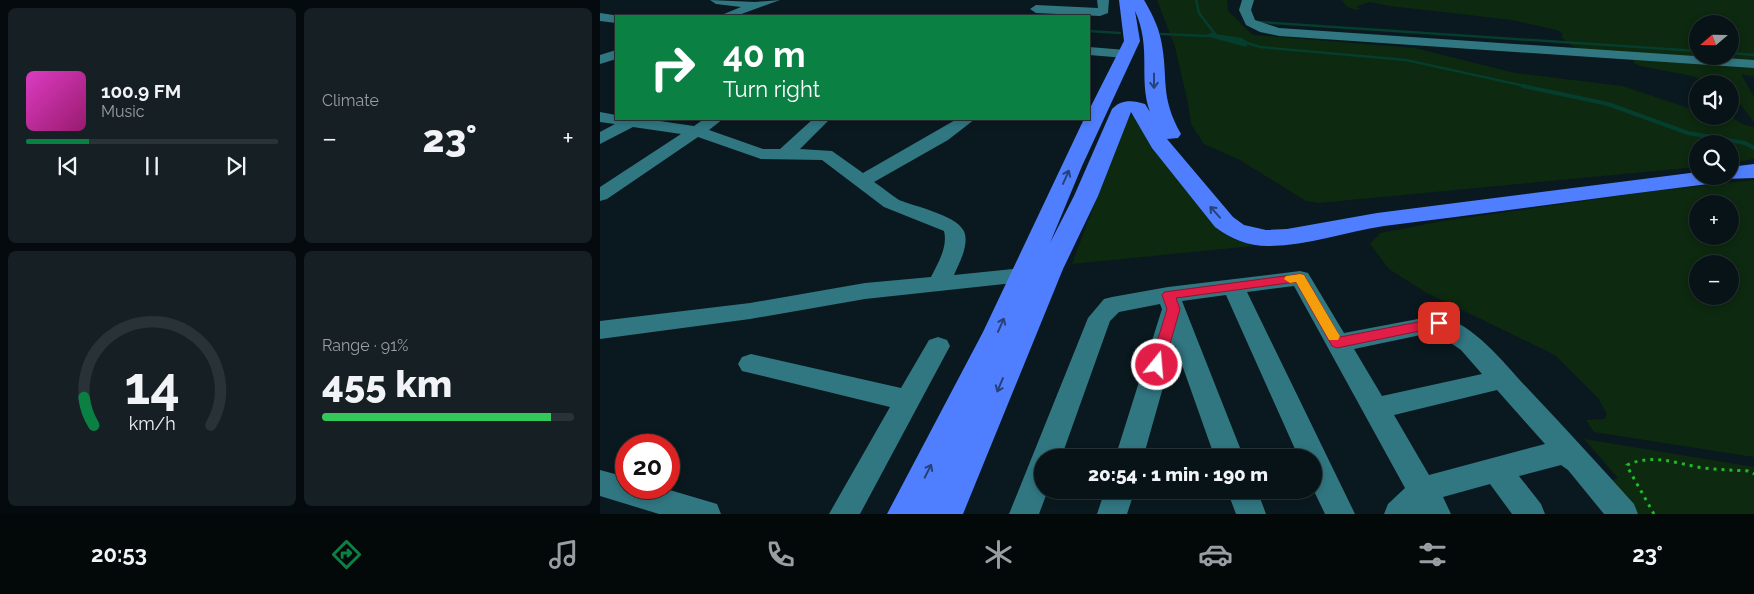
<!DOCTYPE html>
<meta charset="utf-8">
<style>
:root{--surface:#081317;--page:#162024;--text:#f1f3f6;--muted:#989ea1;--line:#293236;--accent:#0b8043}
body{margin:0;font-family:Raleway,sans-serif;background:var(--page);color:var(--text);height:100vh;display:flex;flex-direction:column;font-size:19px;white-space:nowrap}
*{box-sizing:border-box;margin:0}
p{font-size:16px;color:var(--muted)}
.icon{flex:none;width:28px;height:28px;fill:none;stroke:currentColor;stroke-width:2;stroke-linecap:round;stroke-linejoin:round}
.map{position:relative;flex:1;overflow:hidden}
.panel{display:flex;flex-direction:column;gap:8px;padding:8px;background:#040a0d;width:600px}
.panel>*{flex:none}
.banner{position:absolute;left:15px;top:15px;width:475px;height:105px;border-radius:0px;box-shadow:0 2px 8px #0003,0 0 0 1px var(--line);background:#0b8043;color:#fff;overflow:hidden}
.needle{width:32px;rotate:250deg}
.controls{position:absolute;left:1089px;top:15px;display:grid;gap:10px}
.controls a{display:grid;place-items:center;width:50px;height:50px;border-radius:50%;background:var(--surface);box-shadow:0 2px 8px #0003,0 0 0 1px var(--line);font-size:25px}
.speed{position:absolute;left:15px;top:434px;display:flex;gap:10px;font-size:25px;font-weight:700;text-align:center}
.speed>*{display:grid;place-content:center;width:65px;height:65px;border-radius:50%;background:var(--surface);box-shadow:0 2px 8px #0003,0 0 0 1px var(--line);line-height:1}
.speed .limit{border:8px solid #d22;background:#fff;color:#111}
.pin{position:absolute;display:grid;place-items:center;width:42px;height:42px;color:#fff;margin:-21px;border-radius:10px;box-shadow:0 2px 8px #0006}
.me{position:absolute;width:55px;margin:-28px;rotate:17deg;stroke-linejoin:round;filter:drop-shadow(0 0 4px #0008)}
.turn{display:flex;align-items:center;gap:18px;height:105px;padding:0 25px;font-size:22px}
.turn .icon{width:65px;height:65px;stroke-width:2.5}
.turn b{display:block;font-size:35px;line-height:42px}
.big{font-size:38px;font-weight:800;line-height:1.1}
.panel .card{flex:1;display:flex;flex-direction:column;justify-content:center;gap:8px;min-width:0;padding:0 18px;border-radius:8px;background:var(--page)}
.panel .dial{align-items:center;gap:0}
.dial svg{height:130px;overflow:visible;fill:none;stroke:var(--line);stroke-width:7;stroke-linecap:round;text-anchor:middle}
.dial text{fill:var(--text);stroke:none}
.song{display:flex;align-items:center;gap:15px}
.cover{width:60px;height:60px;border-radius:8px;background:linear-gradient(135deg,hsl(310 70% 55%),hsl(320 70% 35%))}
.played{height:5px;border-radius:2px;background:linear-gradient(90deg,var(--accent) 25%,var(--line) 25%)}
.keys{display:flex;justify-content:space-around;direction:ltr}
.heat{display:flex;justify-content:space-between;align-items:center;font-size:28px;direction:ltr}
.charge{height:8px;border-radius:4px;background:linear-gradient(90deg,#34c759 91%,var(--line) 0)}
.panel .tiles{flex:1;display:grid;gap:8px;grid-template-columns:repeat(2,1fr)}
.trip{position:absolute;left:434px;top:449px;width:288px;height:50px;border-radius:25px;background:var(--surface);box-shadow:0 2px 8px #0003,0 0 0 1px var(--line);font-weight:800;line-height:50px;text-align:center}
.tab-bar{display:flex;height:80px;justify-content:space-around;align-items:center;background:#030809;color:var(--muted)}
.tab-bar .icon{width:35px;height:35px}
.tab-bar .selected{color:var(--accent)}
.tab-bar b{font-size:22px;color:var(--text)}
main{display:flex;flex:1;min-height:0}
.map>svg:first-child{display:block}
</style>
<main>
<section class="panel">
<div class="tiles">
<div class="card">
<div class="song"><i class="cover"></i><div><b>100.9 FM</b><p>Music</p></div></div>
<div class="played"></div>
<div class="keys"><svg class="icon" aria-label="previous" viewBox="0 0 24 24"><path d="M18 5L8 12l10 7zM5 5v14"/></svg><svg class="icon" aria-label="pause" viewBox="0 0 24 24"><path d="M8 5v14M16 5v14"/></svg><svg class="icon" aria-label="next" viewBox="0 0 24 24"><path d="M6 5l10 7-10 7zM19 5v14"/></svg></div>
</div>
<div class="card"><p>Climate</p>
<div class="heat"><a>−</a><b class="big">23°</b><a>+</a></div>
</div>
<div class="card dial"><svg viewBox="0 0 100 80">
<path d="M14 69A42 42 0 1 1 86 69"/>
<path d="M14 69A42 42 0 0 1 8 52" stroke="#0b8043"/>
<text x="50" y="56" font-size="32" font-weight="700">14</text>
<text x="50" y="72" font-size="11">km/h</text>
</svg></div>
<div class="card"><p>Range · 91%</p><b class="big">455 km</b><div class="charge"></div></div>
</div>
</section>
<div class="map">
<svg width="1154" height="514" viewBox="0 0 1154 514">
<rect width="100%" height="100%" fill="#0a191f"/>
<path fill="#0d290f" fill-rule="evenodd" d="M557 0H627L628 11 653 35 815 48 915 73 1023 86 1097 111 1098 116H1130L1142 124 1154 127V159L1130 163V144H1098L1097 167 719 203 706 201 640 160 604 144 591 124 588 103 575 47Z
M742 0H1154V62L978 50 961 37 963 34 957 30 912 20 790 6 770 2 757 6 760 9C751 11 746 7 742 0ZM1098 24H1130V56H1098Z
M1033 59 1154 67V77L1141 74 1154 97V122L1130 91V84H1112L1092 76 1040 66 1034 63Z
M531 116H534L618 226 632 238 653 246 472 264 525 122Z
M1154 180V457L994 432 986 420 1004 419 1007 414 998 398 955 355 825 292 789 269 770 244 780 233 843 221 1046 192ZM1098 204H1130V236H1098ZM1098 264H1130V296H1098Z
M984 439 1154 467V514H1036L1007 482 1018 478Z"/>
<path fill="#053d2e" d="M609 33 642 38 649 43 646 47 609 37Z"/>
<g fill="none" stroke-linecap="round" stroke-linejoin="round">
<path stroke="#053d2e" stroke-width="2.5" d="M596 0 599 13 615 34
M659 22 1098 51
M489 31 520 33
M561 34 607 36 613 34
M644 42 660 47 806 60 929 87
M1130 53 1154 55"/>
<path stroke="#053d2e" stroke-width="4" d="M923 86 1008 104 1088 133 1145 143 1154 148"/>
<path stroke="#23b829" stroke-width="3" stroke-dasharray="3 5" stroke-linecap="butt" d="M1054 514 1028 468 1027 465C1054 453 1077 464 1104 468 1119 470 1133 470 1148 471L1154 474"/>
<path fill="#317782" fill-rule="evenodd" d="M110 0 155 2 180 0 136 16H119L141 7 116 4Z
M497 0H509L508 13 500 16 436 13 430 9 436 5 498 8Z
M642 0H654L651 10 655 20 679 28 1154 60V68L679 36 660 32 646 25 639 10Z
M0 13 20 16H16V23L0 21Z
M489 47 526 50 533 54 526 58 489 55Z
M16 50V59L0 64V55Z
M0 112 16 115V119H46L94 126 104 119H123L109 130 163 149H180L213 119H230L200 149 232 151 263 173 357 119H375L348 140 274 182C282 187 291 195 299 200 316 207 361 216 365 234 368 248 359 263 354 275L423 268 431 270 434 275 431 280 423 282 265 299 150 319 0 339V321L150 303 265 283 331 277C338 263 348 247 344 231L284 207 222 160 161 159 98 137 7 199 0 201V187L81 134 33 127 0 144V132L15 124 0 122Z
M700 271 708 273 744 333 839 315C877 326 905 365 931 392 966 429 1000 466 1034 504L1038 514H1004L968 470 961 465 919 476 941 504 945 514H912L890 484 843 497 851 514H784L788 504 805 488 694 286 647 292 755 514H725L712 487V458H699L626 295 582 301 644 458H615L575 345 543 458H515L562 309 560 304 519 312 510 321 461 458H442V490H448L439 514H409L488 318 504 299 512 297 568 287ZM835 332 861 350 882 374 782 396 754 349ZM897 390 945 444 829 475 794 415Z
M338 337 347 340 350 346 260 514H229L290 407 142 371 138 364 142 357 151 354 301 388 329 340Z
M0 470 26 477V488H63L117 504 121 514H59L0 496Z
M505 490H535L527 514H497Z
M627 490H657L666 514H636Z"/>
<path fill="#4f7fff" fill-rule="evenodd" d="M519 0H544C551 12 558 25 561 40 569 79 559 95 581 134L578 138 567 139 633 217 644 225 666 230 687 229 777 213 1098 172V176H1130V167L1154 164V178L1125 179 1116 183C1005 197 895 212 784 226 745 232 707 246 668 246 648 246 631 239 615 227L552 148 531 112 498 196 463 269 363 514H287L383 332 484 119H489V110L524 41ZM535 11C552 48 538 79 550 112L545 104C533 100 521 99 512 109L474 196 450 243 482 166 540 41Z"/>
</g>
<defs><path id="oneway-shaft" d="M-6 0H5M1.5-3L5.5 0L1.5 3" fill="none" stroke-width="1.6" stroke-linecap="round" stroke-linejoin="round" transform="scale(1.25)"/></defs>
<g stroke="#264279">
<use href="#oneway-shaft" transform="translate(554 81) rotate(90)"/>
<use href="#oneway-shaft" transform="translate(466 177) rotate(-66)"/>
<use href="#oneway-shaft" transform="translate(615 212) rotate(-132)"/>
<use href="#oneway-shaft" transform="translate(401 325) rotate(-66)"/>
<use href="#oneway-shaft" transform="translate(400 385) rotate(113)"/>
<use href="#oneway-shaft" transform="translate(328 471) rotate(-63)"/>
</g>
<path fill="#e11d48" stroke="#92132f" d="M700 274 704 275 740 337 839 318 845 323 839 327 737 348 732 346 696 282 576 298 580 309 564 365 557 370 552 368 550 365 567 309 562 295 564 292Z"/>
<path fill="#f59e0b" d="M700 274 704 275 738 333 740 336 738 340H729L696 282 690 283 684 279 686 276Z"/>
</svg>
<div class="controls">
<a><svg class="needle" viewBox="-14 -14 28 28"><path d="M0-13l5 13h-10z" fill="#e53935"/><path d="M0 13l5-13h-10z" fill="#989ea1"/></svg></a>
<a><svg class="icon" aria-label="sound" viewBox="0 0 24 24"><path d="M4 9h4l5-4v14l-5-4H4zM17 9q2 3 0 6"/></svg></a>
<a><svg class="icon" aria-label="search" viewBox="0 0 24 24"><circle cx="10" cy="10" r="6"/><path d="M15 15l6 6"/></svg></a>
<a>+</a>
<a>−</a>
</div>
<div class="speed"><div class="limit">20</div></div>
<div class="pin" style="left:839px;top:323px;background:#d93025"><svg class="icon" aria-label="arrive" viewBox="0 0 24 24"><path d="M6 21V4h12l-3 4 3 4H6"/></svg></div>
<svg class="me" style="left:557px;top:365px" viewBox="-20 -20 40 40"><circle r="17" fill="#e11d48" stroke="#fff" stroke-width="3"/><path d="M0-11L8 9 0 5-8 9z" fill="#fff"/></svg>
<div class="trip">20:54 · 1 min · 190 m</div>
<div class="banner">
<div class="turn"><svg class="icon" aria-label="right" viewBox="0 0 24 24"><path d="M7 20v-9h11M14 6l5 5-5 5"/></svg><div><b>40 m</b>Turn right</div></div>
</div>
</div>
</main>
<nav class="tab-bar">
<b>20:53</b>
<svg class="icon selected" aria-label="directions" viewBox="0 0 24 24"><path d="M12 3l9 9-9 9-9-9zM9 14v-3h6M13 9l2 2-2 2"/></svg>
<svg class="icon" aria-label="music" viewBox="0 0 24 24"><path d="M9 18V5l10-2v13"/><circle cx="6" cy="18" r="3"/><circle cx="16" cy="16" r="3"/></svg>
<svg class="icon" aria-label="phone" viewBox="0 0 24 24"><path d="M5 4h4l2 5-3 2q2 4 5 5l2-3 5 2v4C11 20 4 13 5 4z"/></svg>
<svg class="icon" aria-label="climate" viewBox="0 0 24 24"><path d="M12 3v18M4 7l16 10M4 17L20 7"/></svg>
<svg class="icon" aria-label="car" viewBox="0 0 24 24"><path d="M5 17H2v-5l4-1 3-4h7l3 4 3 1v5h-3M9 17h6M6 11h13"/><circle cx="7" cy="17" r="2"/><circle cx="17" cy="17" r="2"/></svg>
<svg class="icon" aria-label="filters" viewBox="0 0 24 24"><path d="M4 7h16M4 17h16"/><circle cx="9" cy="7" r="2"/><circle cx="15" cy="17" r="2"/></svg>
<b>23°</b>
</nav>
